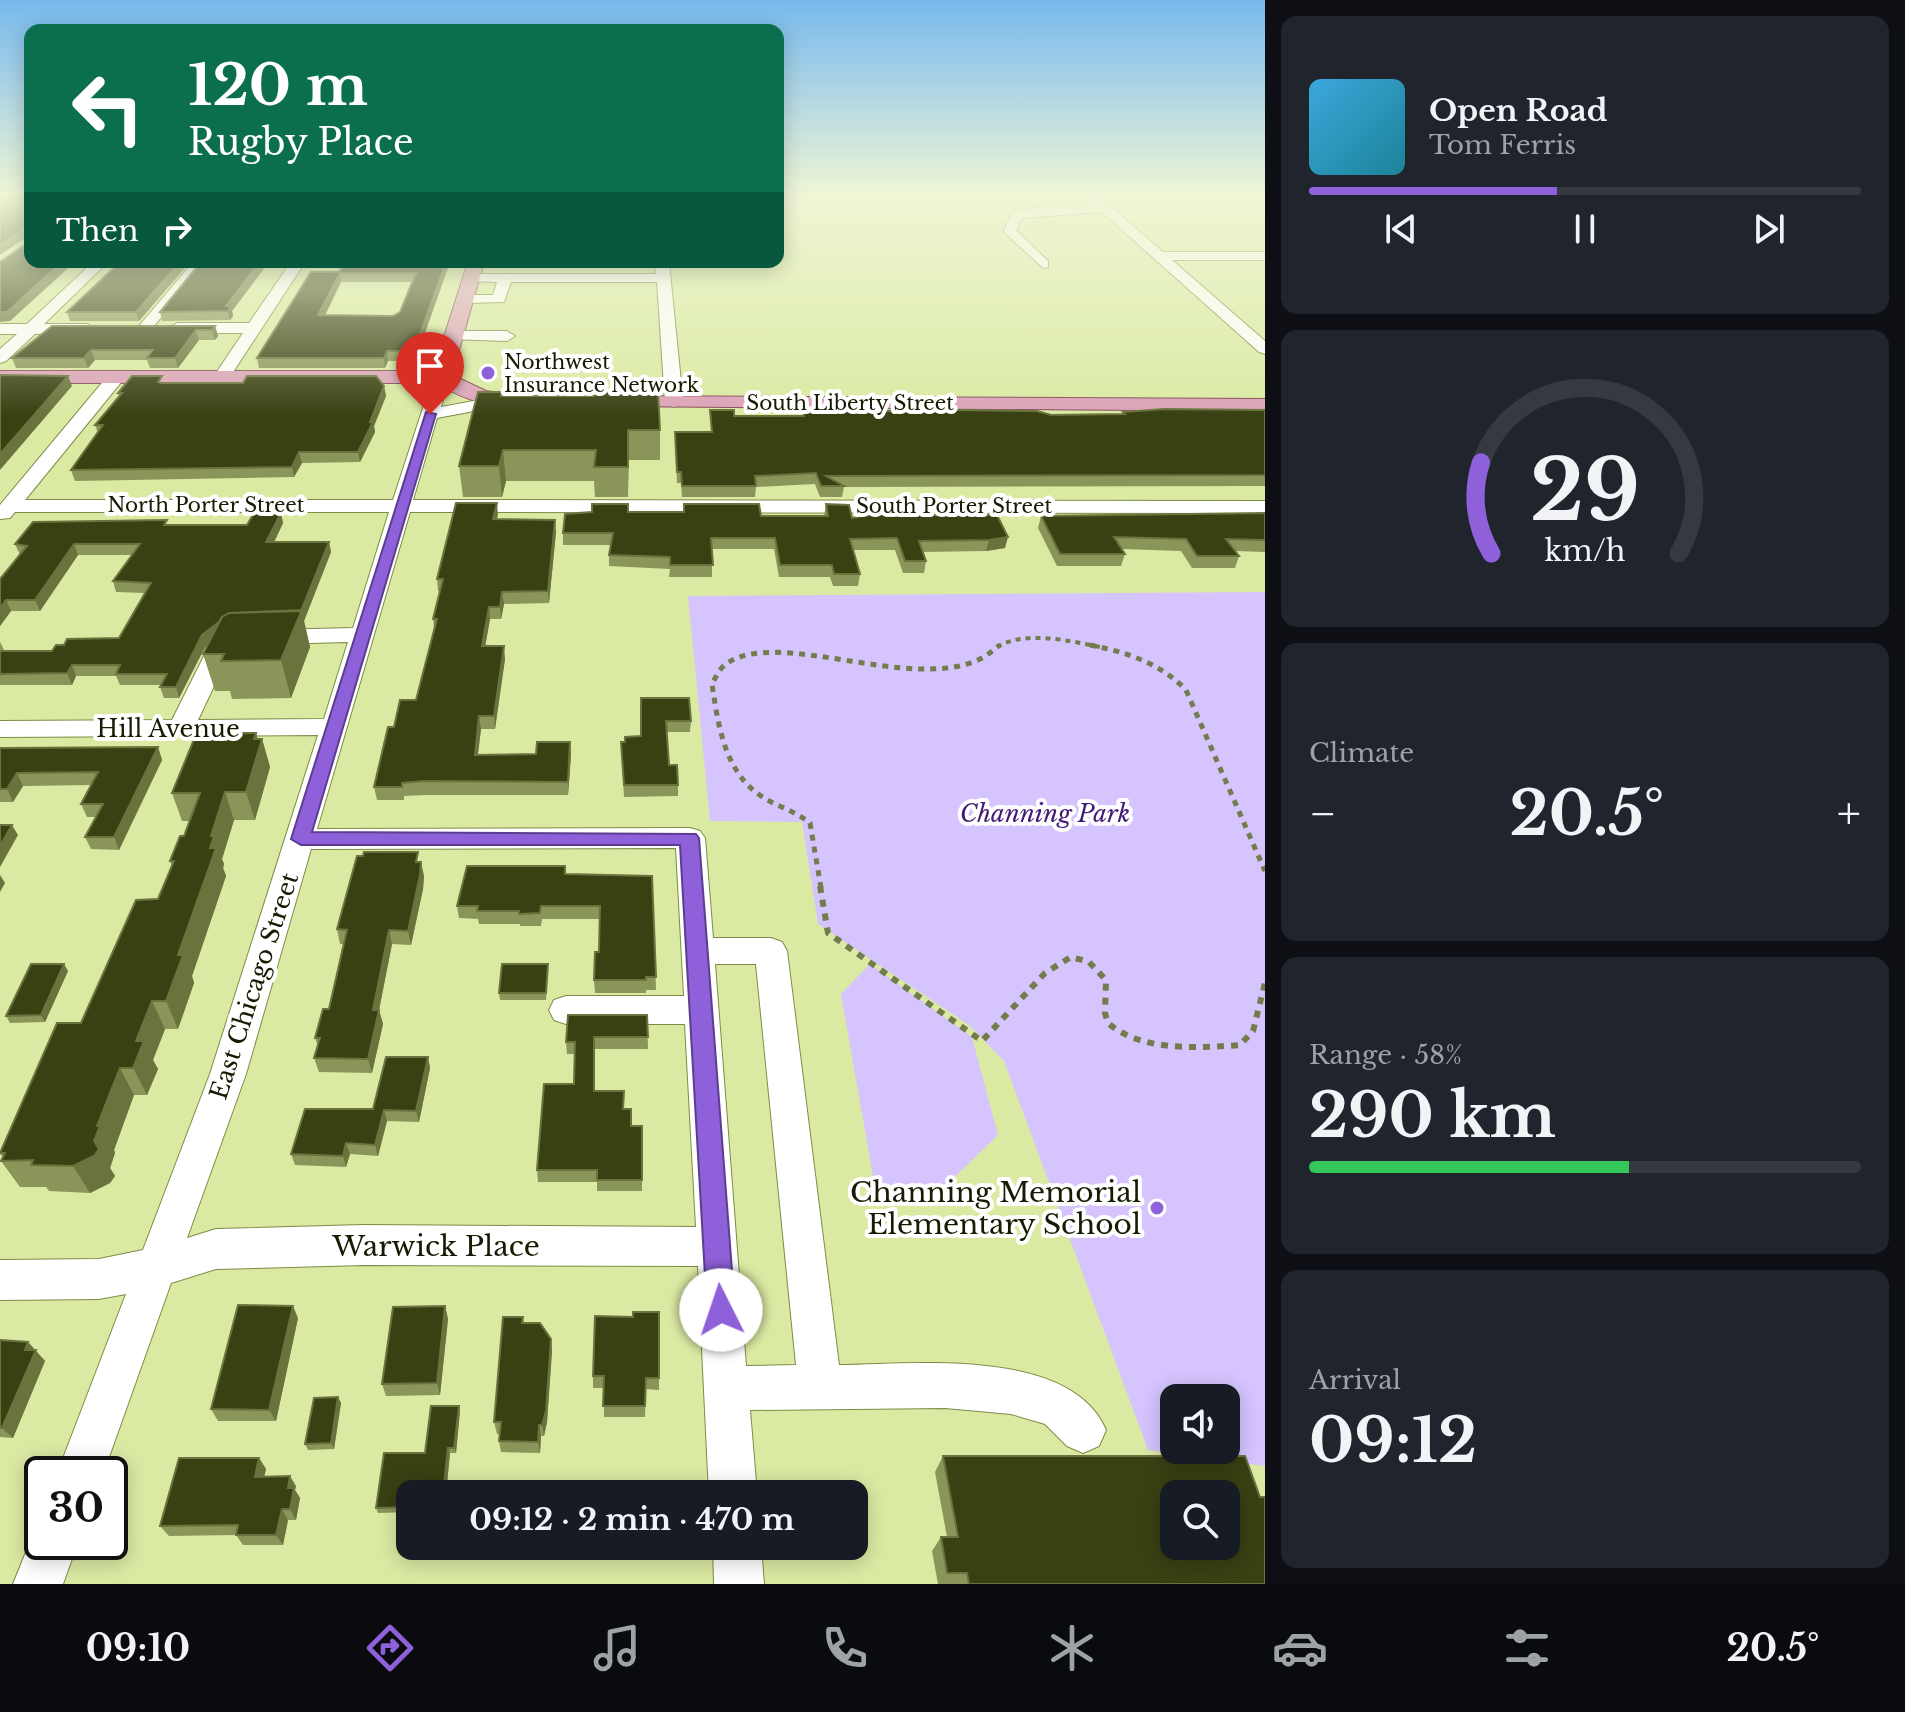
<!DOCTYPE html>
<meta charset="utf-8">
<style>
:root{--surface:#171b24;--page:#20242c;--text:#f1f3f6;--muted:#9ea1a6;--line:#363941;--accent:#8e60da}
body{margin:0;font-family:"Libre Baskerville",serif;background:var(--page);color:var(--text);height:100vh;display:flex;flex-direction:column;font-size:30px;white-space:nowrap}
*{box-sizing:border-box;margin:0}
p{font-size:26px;color:var(--muted)}
.icon{flex:none;width:44px;height:44px;fill:none;stroke:currentColor;stroke-width:2;stroke-linecap:round;stroke-linejoin:round}
.map{position:relative;flex:1;overflow:hidden}
.panel{display:flex;flex-direction:column;gap:16px;padding:16px;background:#0d0f14;width:640px}
.panel>*{flex:none}
.hud{position:absolute;left:24px;top:24px;width:760px;height:244px;border-radius:16px;box-shadow:0 4px 20px #0003;background:#0b6e4f;color:#fff;overflow:hidden}
.tools{position:absolute;left:1160px;top:1384px;display:grid;gap:16px}
.tools a{display:grid;place-items:center;width:80px;height:80px;border-radius:16px;background:var(--surface);box-shadow:0 4px 20px #0003;font-size:40px}
.speed{position:absolute;left:24px;top:1456px;display:flex;gap:16px;font-size:40px;font-weight:700;text-align:center}
.speed>*{display:grid;place-content:center;width:104px;height:104px;border-radius:50%;background:var(--surface);box-shadow:0 4px 20px #0003;line-height:1}
.speed .limit{border:4px solid #111;border-radius:12px;background:#fff;color:#111}
.pin{position:absolute;display:grid;place-items:center;width:68px;height:68px;color:#fff;margin:-82px -34px;border-radius:50% 50% 50% 0;rotate:-45deg;box-shadow:0 0 8px #0007}
.pin .icon{rotate:45deg}
.me{position:absolute;width:88px;margin:-44px;rotate:356deg;stroke-linejoin:round;filter:drop-shadow(0 0 6px #0008)}
.turn{display:flex;align-items:center;gap:28px;height:168px;padding:0 32px;font-size:36px}
.turn .icon{width:104px;height:104px;stroke-width:2.5}
.turn b{display:block;font-size:56px;line-height:68px}
.then{display:flex;align-items:center;height:76px;padding:0 32px;background:#0003;gap:16px;font-size:30px}
.big{font-size:60px;font-weight:800;line-height:1.1}
.panel .tile{flex:1;display:flex;flex-direction:column;justify-content:center;gap:12px;min-width:0;padding:0 28px;border-radius:16px;background:var(--page)}
.panel .dial{align-items:center;gap:0}
.dial svg{height:208px;overflow:visible;fill:none;stroke:var(--line);stroke-width:7;stroke-linecap:round;text-anchor:middle}
.dial text{fill:var(--text);stroke:none}
.song{display:flex;align-items:center;gap:24px}
.cover{width:96px;height:96px;border-radius:12px;background:linear-gradient(135deg,hsl(200 70% 55%),hsl(190 70% 35%))}
.played{height:8px;border-radius:4px;background:linear-gradient(90deg,var(--accent) 45%,var(--line) 45%)}
.keys{display:flex;justify-content:space-around;direction:ltr}
.heat{display:flex;justify-content:space-between;align-items:center;font-size:44px;direction:ltr}
.charge{height:12px;border-radius:6px;background:linear-gradient(90deg,#34c759 58%,var(--line) 0)}
.trip{position:absolute;left:396px;top:1480px;width:472px;height:80px;border-radius:16px;background:var(--surface);box-shadow:0 4px 20px #0003;font-weight:800;line-height:80px;text-align:center}
.menu{display:flex;height:128px;justify-content:space-around;align-items:center;background:#090b0e;color:var(--muted)}
.menu .icon{width:56px;height:56px}
.menu .selected{color:var(--accent)}
.menu b{font-size:36px;color:var(--text)}
main{display:flex;flex:1;min-height:0}
.map>svg:first-child{display:block}
</style>
<main>
<div class="map">
<svg width="1265" height="1584" viewBox="0 0 1265 1584">
<rect width="100%" height="100%" fill="#dbeaa3"/>
<path fill="#d5c4fe" fill-rule="evenodd" d="M1265 592V1466L1148 1450 1004 1061 969 1025 818 924 802 822 710 821 688 596ZM1174 1398H1226V1450H1174Z
M870 964 972 1037 998 1135 927 1204 878 1205 841 994Z"/>
<g fill="none" stroke-linecap="round" stroke-linejoin="round">
<g stroke="#7e8b46" stroke-width="2">
<path id="minor" d="M1082 193H1095L1163 252H1265V260H1172L1265 341V354L1259 352 1102 212 1022 218 1016 230 1048 261V267L1043 268 1006 234 1004 230 1013 212 1045 206 1094 205Z
M778 196 795 206 789 210 778 205Z
M93 262H108L44 324H87L95 329 92 332 35 334 6 361 0 363V349L17 334H0V324H27Z
M193 262H207L149 332H139V326Z
M291 262H305L228 380H216L214 376 243 333H177L169 328 177 323H249Z
M655 262H669L683 402 674 407 665 402 657 282H511L504 302 464 303 457 299 464 295H493L497 282 466 281 464 278 471 274H656Z
M453 331H507L515 336 507 341 448 339 445 336Z
M117 371 123 372 125 376 123 380 25 500H393L433 377 441 372 449 377 441 407 501 396 510 401 501 406 437 418 413 500 1265 501V513L410 512 317 829 690 828 700 831 705 838 713 938H771L782 942 787 951 839 1365C914 1364 1071 1347 1106 1430L1099 1446 1083 1453 1067 1446 1045 1424 1011 1414 945 1408 750 1410 757 1494H709L698 1266 364 1265 216 1269 171 1283 103 1474H57L126 1294 99 1299 0 1300V1260L99 1259 143 1250 210 1074 318 735 0 737V721L172 720 208 648C215 638 226 635 237 638L241 643 230 652 198 720 324 719 348 642 269 644 261 642 257 637 261 632 269 630 353 628 389 512H15L10 518 0 519V505L111 372ZM676 848 684 996H566L554 1000 549 1010 554 1020 566 1024H685L696 1227 364 1225 216 1229 187 1238 246 1074 311 849ZM715 964H756L796 1365 746 1366Z
M42 1523V1542H78L63 1584H13L37 1525Z
M713 1546H761L764 1584H714Z"/>
</g>
<g stroke="#864c59" stroke-width="2">
<path id="major" d="M468 262H484L452 375 486 391 530 397 533 401 530 405C500 413 462 399 437 383H0V371H433Z
M612 396 1265 399V411L605 406 601 402Z"/>
</g>
<path stroke="#727c4d" stroke-width="4" stroke-dasharray="5 5" stroke-linecap="butt" d="M997 647C1025 630 1070 641 1100 647"/>
<path stroke="#727c4d" stroke-width="5" stroke-dasharray="6 6" stroke-linecap="butt" d="M1090 645C1126 652 1160 663 1186 690L1265 871
M821 888 810 823C795 811 776 806 761 796 724 771 718 724 712 684 716 677 719 669 726 664 778 627 910 693 980 659 987 656 993 650 1000 645"/>
<path stroke="#727c4d" stroke-width="6" stroke-dasharray="7 7" stroke-linecap="butt" d="M820 886 828 933 982 1041 1045 973 1071 957 1089 962 1106 980 1105 1013 1108 1023C1141 1052 1199 1048 1240 1045L1253 1031 1265 983"/>
<use href="#minor" fill="#fff" fill-rule="evenodd"/>
<use href="#major" fill="#dba3b8" fill-rule="evenodd"/>
</g>
<path fill="#8a955a" fill-rule="evenodd" d="M190 262 139 321H70L67 312Z
M201 262H269L232 311 233 316 230 320 162 321 160 312Z
M345 262H450L415 361H388L385 368H259L257 358 339 272ZM341 282H412L400 312 393 316H325Z
M215 326 218 336 215 340H199L178 368H150L147 360H95L88 368H16L12 358Z
M164 383 384 386 386 396 374 426 375 432 360 462 302 463 294 477 75 481 71 470 98 433 95 425 119 396 118 393Z
M502 392V396L660 430V460H629L628 497H595L594 481H506L502 497H463L459 466Z
M892 409 1051 415 1122 414 1123 412 1265 410V486L844 487 842 497H820L815 484 756 487 755 497H682L681 483H677L675 432H711L710 410 734 416H803L892 411Z
M497 503V519L556 532 549 603 504 604 501 619H490L485 646 505 659 495 729H481L478 755 536 754 570 742 571 755 568 795H426L404 796V800H377L374 787 394 727 416 700 434 627 433 619 440 591H438L437 579Z
M684 504 761 516H824L826 504 852 518 884 512 886 505 909 515H997L1005 548 986 551 923 552 926 561 924 573H903L895 550H853L860 574 858 586H833L830 577H779L774 549H712V577H669L670 569 609 566V555L611 545H563V533L628 512H683Z
M281 513 283 523 274 542H329L331 552 304 621 310 647 291 698 232 699 230 691H215L203 654 208 645 205 647 179 698H164L160 687 161 685H120L116 676H76L72 685H0V642L4 650 3 651H52L64 645 119 638 144 593 116 592 113 581 132 555H78L40 611H11L0 626V579L20 555 15 544 168 525H247Z
M1265 513V552L1235 551 1239 556 1235 568H1192L1181 551 1122 549 1125 554 1121 566H1057L1038 528 1041 516Z
M641 698 691 721 690 732H667L669 765 678 785V796L624 797 621 742H625L641 736Z
M238 733H256L257 739H262L270 767 255 820H234L222 859 224 864 223 868 226 876 192 976 194 983 178 1029H165L153 1060 158 1069 147 1095H134L114 1150 115 1153 110 1168 115 1176 110 1183 90 1193 49 1191 46 1187H20L1 1161 3 1157 0 1154 158 899 172 866 170 861 184 836 190 821H182L172 793Z
M158 747 162 760 119 850 91 849 85 837 96 817H87L81 804 91 785 23 786 13 802H0V748Z
M419 862 424 876 423 889 411 945 392 944 379 1010 383 1024 372 1073 319 1072 314 1058 318 1046 315 1038 329 1009 343 944H340L337 929Z
M566 874 652 876 656 990H646V993H595L594 980 599 952 600 919H542L541 926H520V924H479L478 919 459 918 457 906Z
M68 971 45 1022 10 1023 6 1016Z
M548 971 546 1000H500L499 993Z
M647 1015 648 1049H594L595 1091 624 1109 631 1126H642V1191H597V1182H538L537 1170 574 1084 575 1054H567L566 1042Z
M428 1057 430 1068 419 1122 387 1121 378 1156 350 1154 346 1167 295 1165 291 1154 373 1109Z
M445 1306 448 1319 440 1395 386 1396 382 1384Z
M523 1317 524 1323 551 1339 552 1351 547 1422 544 1436H541L540 1453 501 1452 499 1441 500 1434H497L494 1422Z
M298 1318 276 1421H218L211 1409Z
M0 1340 28 1342 45 1361 13 1438 0 1437Z
M593 1376 659 1378V1390L646 1389 645 1417H604V1388H593Z
M338 1397 341 1403 334 1449 308 1450 305 1444Z
M459 1406 460 1411 456 1453H450L446 1494H410V1512L378 1513 376 1508 425 1453Z
M943 1456 1260 1497 1265 1584H938L932 1551 941 1537H947L935 1472Z
M259 1458 266 1469 264 1476 296 1486 295 1490 300 1498 296 1520H288L283 1545H243L236 1535 169 1536 160 1526Z"/>
<path fill="#6a733e" d="M26 227 28 236 0 255V245Z
M62 262H75L10 321 0 322V312Z
M180 262H190L139 321 136 312Z
M260 262H269L232 311 233 316 230 320 226 306Z
M446 262H450L415 361 414 351Z
M340 273 341 282 320 325 318 315Z
M215 326 218 336 215 340 212 330Z
M196 330 199 340 178 368 175 358Z
M91 350 95 360 88 368 84 358Z
M387 351 388 361 385 368 384 358Z
M68 376 72 386 0 470V454Z
M384 386 386 396 374 426 375 432 360 462 358 452Z
M503 450 506 481 502 497 499 466Z
M299 452 302 463 294 477 292 467Z
M497 503 498 515 494 531 493 519Z
M281 513 283 523 269 553 266 542Z
M555 520 556 532 549 603 548 591Z
M1008 537 1005 548 986 551 989 540Z
M329 542 331 552 304 621 310 647 291 698 281 660Z
M74 544 78 555 40 611 35 600Z
M502 592 504 604 501 619 500 607Z
M6 600 11 611 0 626V608Z
M489 607 490 619 483 659 482 646Z
M220 622 223 633 205 647 179 698 176 687 202 635Z
M504 646 505 659 495 729 494 716Z
M72 665 76 676 72 685 67 673Z
M479 716 481 729 476 768 475 755Z
M256 733 260 747 262 739 270 767 255 820 246 792Z
M570 742 571 755 568 795V782Z
M158 747 162 760 119 850 114 837Z
M17 773 23 786 13 802 7 789Z
M225 792 234 820 222 859 224 864 223 868 226 876 192 976 194 983 178 1029 166 1001 211 836Z
M12 825 18 835 0 867V846Z
M421 862 424 876 423 889 411 945 408 931Z
M0 875 5 883 0 892Z
M389 930 392 944 379 1010 383 1024 372 1073 368 1059 373 1010Z
M64 964 68 971 45 1022 41 1015Z
M152 1001 165 1029 153 1060 158 1069 147 1095 133 1068 136 1041Z
M428 1057 430 1068 419 1122 416 1111Z
M120 1068 134 1095 114 1150 115 1153 110 1168 115 1176 110 1183 90 1193 73 1166 94 1141 97 1126Z
M384 1110 387 1121 378 1156 375 1145Z
M346 1143 350 1154 346 1167 343 1156Z
M293 1306 298 1318 276 1421 269 1410Z
M445 1306 448 1319 440 1395 437 1383Z
M551 1339 552 1351 547 1422 544 1436 542 1425Z
M28 1342 45 1361 13 1438 2 1428Z
M338 1397 341 1403 334 1449 331 1443Z
M459 1406 460 1411 456 1453 454 1448Z
M539 1425 541 1436 540 1453 538 1442Z
M448 1448 450 1453 446 1494H443Z
M259 1458 266 1469 262 1487 255 1477Z
M290 1476 296 1486 295 1490 300 1498 296 1520 290 1509 288 1488Z
M282 1509 288 1520 283 1545 276 1535Z"/>
<path fill="#394012" stroke="#6a733e" stroke-width="2" fill-rule="evenodd" d="M2 193H30V262H62L7 312H0V262L29 242V228L26 227 0 245V194Z
M120 262H180L136 312H67Z
M201 262H260L226 306H231L228 311 160 312Z
M345 262H446L414 351H387L384 358H257L311 272H339ZM340 273H416L400 312 393 316 318 315Z
M52 326H215L212 330H196L175 358H147L153 350H91L84 358H12Z
M0 375 68 376 0 454Z
M132 376H162L158 382 161 383H243L247 376H376L384 386 370 422H373L358 452H299L292 467 71 470 103 425H95L122 393H118Z
M478 392H502L501 396H594V392H658L660 430H628V467H594L596 450H503L499 466H459Z
M892 409 1037 411 1051 415 1125 414 1123 412 1164 409 1265 410V475L826 476 844 486H821L816 473 755 476 756 486H682L681 472H677L675 432H712L710 410H734V416H804V411H893Z
M456 503H497L493 519 555 520 548 591 502 592 500 607H489L482 646H504L494 716H479L475 755 536 754 537 742H570L568 782 424 781 402 783V787H374L388 727H394L400 700H416L437 619H433L443 579H437Z
M592 504H628V512H684V504H759L761 516H828L826 504 849 505 852 518 888 511 886 505H905L909 515H997L1008 537 989 540 919 541 926 561H905L897 538 850 539 860 574H834L832 565H780L775 538H711L713 565H670V557L609 555 613 533H563L565 514 592 512Z
M254 513H281L266 542H329L301 611 229 613 222 617 219 622 202 635 176 687H160L167 674H116L120 665H72L67 673 0 674V651H52L56 645H64L67 639 119 638 151 583 113 581 140 544H74L35 600H6L0 608V579L27 546 15 544 33 522 167 520 164 525H247Z
M1265 513V540L1226 539 1239 556H1197L1186 539 1114 537 1125 554H1060L1041 516Z
M302 610 281 660 221 661 224 654H203L222 617 229 613Z
M641 698H689L691 721H666L669 765H677L678 785H624L621 742H625V737L641 736Z
M233 727 238 733H256L254 739H262L246 792H225L211 836H214L210 848H216L178 955H183L166 1001H152L136 1041H144L133 1068H120L97 1126H100L94 1141 99 1149 94 1156 73 1166 31 1165 33 1160 1 1161 5 1153H0L57 1023H81L136 900 158 899 174 861H170L180 836H184L200 793H172L197 732H224Z
M158 747 114 837H85L103 804H81L98 772 17 773 7 789H0V748Z
M0 825H12L0 846Z
M364 852H418L416 862H421L420 875 408 931 389 930 373 1010H379L368 1059 314 1058 320 1038H315L323 1009H329L347 930 337 929 357 856H363Z
M467 866H565V874L652 876 656 977H646V980H594L595 952H599L600 906H541L540 913 519 914V911H477L478 906H457Z
M31 964H64L41 1015 6 1016Z
M502 964H548L546 993H499Z
M568 1015H647L648 1037H594V1091H624L623 1109H631V1126H642V1180H597V1170H537L544 1084H574L575 1042H566Z
M386 1057H428L416 1111 384 1110 375 1145 346 1143 343 1156 291 1154 305 1109H373Z
M238 1305 293 1306 269 1410 211 1409Z
M445 1306 437 1383 382 1384 393 1307Z
M633 1312H659V1378H646L645 1406H603L604 1376H593L595 1316 633 1317Z
M503 1317H523L522 1323H540L551 1339 546 1411 542 1425H539L538 1442 499 1441 501 1422H494Z
M0 1340 28 1342 25 1350H36L2 1428H0Z
M338 1397 331 1443 305 1444 314 1398Z
M431 1406H459L454 1448H448L443 1494H410V1507L376 1508 384 1453H425Z
M943 1456H1245L1260 1497H1265V1584H969L967 1573H947L941 1537H958ZM1174 1494H1226V1546H1174Z
M179 1458H259L255 1477 290 1476 288 1488H294L290 1509H282L276 1535H236L238 1525 160 1526Z"/>
<linearGradient id="sky" x2="0" y2="1"><stop stop-color="#76b9ee"/><stop offset="0.47" stop-color="#eff6d6"/><stop offset="1" stop-color="#eff6d6" stop-opacity="0"/></linearGradient>
<rect width="1265" height="415" fill="url(#sky)"/>
<path fill="#8e60da" stroke="#5c3e8e" stroke-width="2" d="M426 412 436 414 312 832 696 834 699 838 735 1310 730 1319 721 1323 711 1319 707 1310 680 845H301L291 839Z"/>
<g fill="#8e60da" stroke="#fff" stroke-width="3">
<circle cx="488" cy="373" r="8"/>
<circle cx="1157" cy="1208" r="8"/>
</g>
<g text-anchor="middle" dominant-baseline="central" stroke-width="8" stroke-linejoin="round" paint-order="stroke">
<g font-size="20" fill="#161b01" stroke="#fff" text-anchor="start">
<text x="504" y="362">Northwest<tspan x="504" dy="23">Insurance Network</tspan></text>
</g>
<g font-size="20" fill="#161b01" stroke="#fff">
<text x="850" y="403">South Liberty Street</text>
<text x="206" y="505">North Porter Street</text>
<text x="954" y="506">South Porter Street</text>
</g>
<g font-size="24" fill="#161b01" stroke="#fff">
<text x="168" y="728">Hill Avenue</text>
<text transform="translate(254 986) rotate(-72)">East Chicago Street</text>
</g>
<g font-size="24" font-style="italic" fill="#421a75" stroke="#fff">
<text x="1045" y="813">Channing Park</text>
</g>
<g font-size="28" fill="#161b01" stroke="#fff" text-anchor="end">
<text x="1141" y="1192">Channing Memorial<tspan x="1141" dy="32">Elementary School</tspan></text>
</g>
<g font-size="28" fill="#161b01" stroke="#fff">
<text x="436" y="1246">Warwick Place</text>
</g>
</g>
</svg>
<div class="tools">
<a><svg class="icon" aria-label="sound" viewBox="0 0 24 24"><path d="M4 9h4l5-4v14l-5-4H4zM17 9q2 3 0 6"/></svg></a>
<a><svg class="icon" aria-label="search" viewBox="0 0 24 24"><circle cx="10" cy="10" r="6"/><path d="M15 15l6 6"/></svg></a>
</div>
<div class="speed"><div class="limit">30</div></div>
<div class="pin" style="left:430px;top:414px;background:#d93025"><svg class="icon" aria-label="arrive" viewBox="0 0 24 24"><path d="M6 21V4h12l-3 4 3 4H6"/></svg></div>
<svg class="me" style="left:721px;top:1310px" viewBox="-20 -20 40 40"><circle r="19" fill="#fff"/><path d="M0-13L10 11 0 6-10 11z" fill="#8e60da"/></svg>
<div class="trip">09:12 · 2 min · 470 m</div>
<div class="hud">
<div class="turn"><svg class="icon" aria-label="left" viewBox="0 0 24 24"><path d="M17 20v-9H6M10 6l-5 5 5 5"/></svg><div><b>120 m</b>Rugby Place</div></div>
<div class="then">Then<svg class="icon" aria-label="right" viewBox="0 0 24 24"><path d="M7 20v-9h11M14 6l5 5-5 5"/></svg></div>
</div>
</div>
<section class="panel">
<div class="tile">
<div class="song"><i class="cover"></i><div><b>Open Road</b><p>Tom Ferris</p></div></div>
<div class="played"></div>
<div class="keys"><svg class="icon" aria-label="previous" viewBox="0 0 24 24"><path d="M18 5L8 12l10 7zM5 5v14"/></svg><svg class="icon" aria-label="pause" viewBox="0 0 24 24"><path d="M8 5v14M16 5v14"/></svg><svg class="icon" aria-label="next" viewBox="0 0 24 24"><path d="M6 5l10 7-10 7zM19 5v14"/></svg></div>
</div>
<div class="tile dial"><svg viewBox="0 0 100 80">
<path d="M14 69A42 42 0 1 1 86 69"/>
<path d="M14 69A42 42 0 0 1 10 34" stroke="#8e60da"/>
<text x="50" y="56" font-size="32" font-weight="700">29</text>
<text x="50" y="72" font-size="11">km/h</text>
</svg></div>
<div class="tile"><p>Climate</p>
<div class="heat"><a>−</a><b class="big">20.5°</b><a>+</a></div>
</div>
<div class="tile"><p>Range · 58%</p><b class="big">290 km</b><div class="charge"></div></div>
<div class="tile"><p>Arrival</p><b class="big">09:12</b></div>
</section>
</main>
<nav class="menu">
<b>09:10</b>
<svg class="icon selected" aria-label="directions" viewBox="0 0 24 24"><path d="M12 3l9 9-9 9-9-9zM9 14v-3h6M13 9l2 2-2 2"/></svg>
<svg class="icon" aria-label="music" viewBox="0 0 24 24"><path d="M9 18V5l10-2v13"/><circle cx="6" cy="18" r="3"/><circle cx="16" cy="16" r="3"/></svg>
<svg class="icon" aria-label="phone" viewBox="0 0 24 24"><path d="M5 4h4l2 5-3 2q2 4 5 5l2-3 5 2v4C11 20 4 13 5 4z"/></svg>
<svg class="icon" aria-label="climate" viewBox="0 0 24 24"><path d="M12 3v18M4 7l16 10M4 17L20 7"/></svg>
<svg class="icon" aria-label="car" viewBox="0 0 24 24"><path d="M5 17H2v-5l4-1 3-4h7l3 4 3 1v5h-3M9 17h6M6 11h13"/><circle cx="7" cy="17" r="2"/><circle cx="17" cy="17" r="2"/></svg>
<svg class="icon" aria-label="filters" viewBox="0 0 24 24"><path d="M4 7h16M4 17h16"/><circle cx="9" cy="7" r="2"/><circle cx="15" cy="17" r="2"/></svg>
<b>20.5°</b>
</nav>
